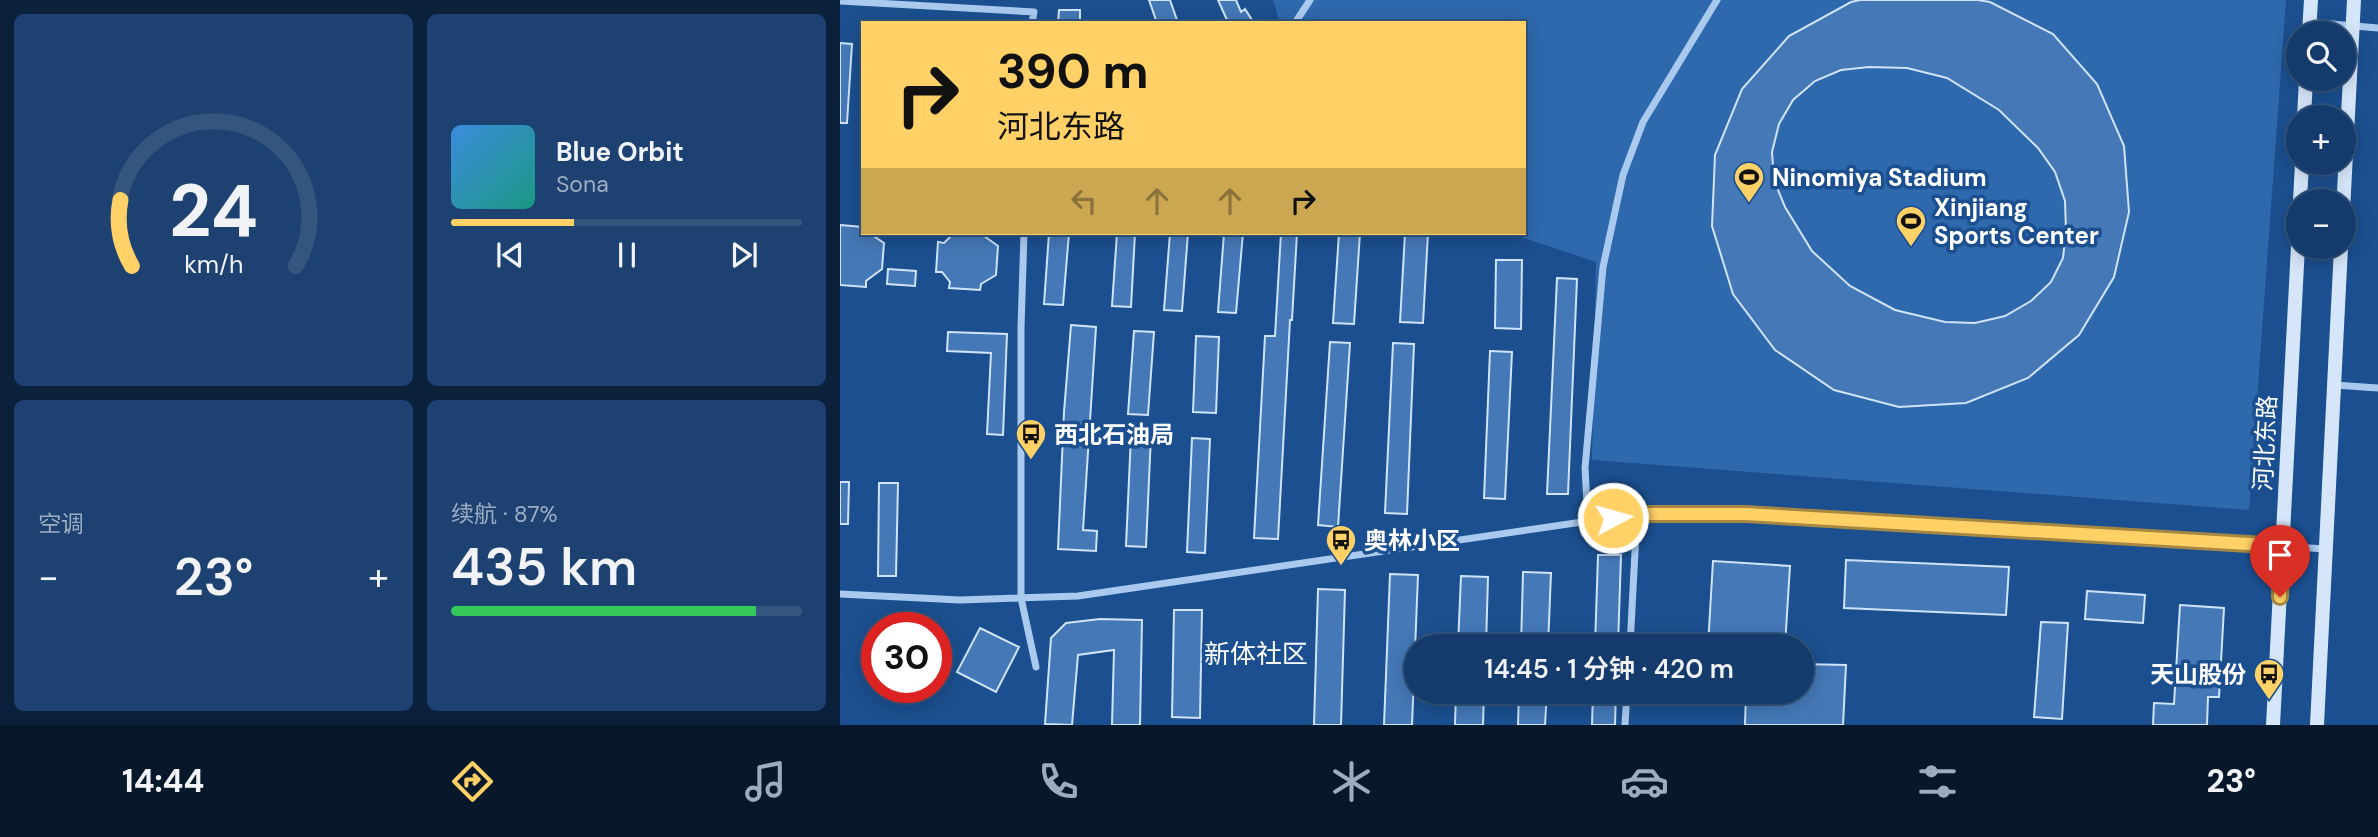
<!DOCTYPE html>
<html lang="zh">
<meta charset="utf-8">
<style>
:root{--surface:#143b6b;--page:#1d4271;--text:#f1f3f6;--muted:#9dadc1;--line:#33557e;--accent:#ffd166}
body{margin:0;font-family:"DM Sans","Noto Sans SC",sans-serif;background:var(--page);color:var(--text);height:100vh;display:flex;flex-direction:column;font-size:26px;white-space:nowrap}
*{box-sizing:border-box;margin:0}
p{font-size:23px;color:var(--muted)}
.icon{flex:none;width:38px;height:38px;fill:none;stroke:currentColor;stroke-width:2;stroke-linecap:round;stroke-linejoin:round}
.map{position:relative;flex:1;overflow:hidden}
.drawer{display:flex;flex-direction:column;gap:14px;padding:14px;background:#0b203b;width:840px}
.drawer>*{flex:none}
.top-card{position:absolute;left:21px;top:21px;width:665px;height:214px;border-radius:0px;box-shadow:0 4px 18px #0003,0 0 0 2px var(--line);background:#ffd166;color:#111;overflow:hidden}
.fabs{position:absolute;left:1446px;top:21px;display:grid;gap:14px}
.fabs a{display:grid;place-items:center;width:70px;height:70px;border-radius:50%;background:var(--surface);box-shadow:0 4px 18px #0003,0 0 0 2px var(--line);font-size:35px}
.speed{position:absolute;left:21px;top:612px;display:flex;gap:14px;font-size:35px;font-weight:700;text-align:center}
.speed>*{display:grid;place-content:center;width:91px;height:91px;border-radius:50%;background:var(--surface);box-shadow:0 4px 18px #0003,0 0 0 2px var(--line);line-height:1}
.speed .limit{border:10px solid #d22;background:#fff;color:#111}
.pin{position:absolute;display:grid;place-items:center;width:60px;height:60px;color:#fff;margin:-72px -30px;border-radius:50% 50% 50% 0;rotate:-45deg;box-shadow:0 0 7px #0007}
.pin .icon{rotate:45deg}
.me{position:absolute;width:77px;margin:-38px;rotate:84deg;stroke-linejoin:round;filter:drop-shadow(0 0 5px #0008)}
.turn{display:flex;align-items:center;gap:24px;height:147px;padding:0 21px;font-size:32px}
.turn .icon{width:91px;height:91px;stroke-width:2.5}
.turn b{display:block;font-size:49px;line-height:60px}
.lanes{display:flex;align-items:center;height:66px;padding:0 21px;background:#0003;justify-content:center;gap:35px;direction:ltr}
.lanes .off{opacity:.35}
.big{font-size:52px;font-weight:600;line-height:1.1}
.drawer .tile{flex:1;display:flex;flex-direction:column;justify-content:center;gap:10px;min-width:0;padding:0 24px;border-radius:10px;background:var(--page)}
.drawer .dial{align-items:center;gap:0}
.dial svg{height:182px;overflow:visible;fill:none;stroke:var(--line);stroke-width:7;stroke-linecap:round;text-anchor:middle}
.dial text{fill:var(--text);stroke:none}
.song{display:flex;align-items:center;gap:21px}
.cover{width:84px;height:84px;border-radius:10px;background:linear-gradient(135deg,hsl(210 70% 55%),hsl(170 70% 35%))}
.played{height:7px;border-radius:4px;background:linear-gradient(90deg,var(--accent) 35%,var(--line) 35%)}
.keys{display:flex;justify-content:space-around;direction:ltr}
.heat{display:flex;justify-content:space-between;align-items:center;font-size:38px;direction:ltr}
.charge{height:10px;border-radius:5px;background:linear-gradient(90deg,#34c759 87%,var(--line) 0)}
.drawer .tiles{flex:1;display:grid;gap:14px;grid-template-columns:repeat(2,1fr)}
.trip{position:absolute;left:564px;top:634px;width:410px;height:70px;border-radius:35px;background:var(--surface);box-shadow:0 4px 18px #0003,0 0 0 2px var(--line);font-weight:600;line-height:70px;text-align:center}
.tab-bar{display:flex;height:112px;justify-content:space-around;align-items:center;background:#08182b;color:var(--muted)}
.tab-bar .icon{width:49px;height:49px}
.tab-bar .on{color:var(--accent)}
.tab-bar b{font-size:32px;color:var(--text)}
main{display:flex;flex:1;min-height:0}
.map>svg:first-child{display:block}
</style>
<main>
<section class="drawer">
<div class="tiles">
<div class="tile dial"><svg viewBox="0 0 100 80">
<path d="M14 69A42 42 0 1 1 86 69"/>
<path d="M14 69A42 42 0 0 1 9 40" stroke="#ffd166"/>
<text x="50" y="56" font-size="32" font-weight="700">24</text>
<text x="50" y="72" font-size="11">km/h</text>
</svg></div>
<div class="tile">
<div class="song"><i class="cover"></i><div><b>Blue Orbit</b><p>Sona</p></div></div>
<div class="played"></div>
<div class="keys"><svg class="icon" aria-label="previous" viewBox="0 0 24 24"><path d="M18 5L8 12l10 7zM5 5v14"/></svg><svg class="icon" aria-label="pause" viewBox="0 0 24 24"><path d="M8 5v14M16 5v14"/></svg><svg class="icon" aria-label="next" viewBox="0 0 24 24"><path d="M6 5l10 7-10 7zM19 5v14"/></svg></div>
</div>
<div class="tile"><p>空调</p>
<div class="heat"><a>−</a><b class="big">23°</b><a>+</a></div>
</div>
<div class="tile"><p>续航 · 87%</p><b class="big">435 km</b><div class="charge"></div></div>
</div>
</section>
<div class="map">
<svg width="1538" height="725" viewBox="0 0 1538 725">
<rect width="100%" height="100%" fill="#1b4f8f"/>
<path fill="#2e69ad" d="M433 0H1446L1409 510 752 460 756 262 669 233H684V23H440Z"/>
<path fill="#4478b7" stroke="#cfe3fa" stroke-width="2" fill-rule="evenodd" d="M309 0H330L338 23H317Z
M378 0H396L401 12 405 9 414 23H383L387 20Z
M1020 0H1138L1150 2 1213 34 1257 84 1284 146 1289 212 1274 277 1239 335 1188 378 1126 403 1059 407 994 390 935 350 893 294 872 226 875 155 902 89 949 36 1011 2ZM1029 67 1067 68 1107 78 1159 110 1198 148 1215 172 1225 201 1226 231 1223 258 1211 282 1191 301 1165 316 1135 323 1105 322 1055 310 1010 286 972 251 945 207 934 180 932 152 939 124 953 100 975 81 1001 70Z
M219 10H240V23H218Z
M0 43 12 44 7 123H0Z
M0 225 23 227V233H29L44 243 42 269 26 281V287L0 285Z
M114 233H143L144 236 158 246 156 275 141 284 140 290 109 288 110 282 102 272H96L98 242 104 243Z
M209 233H229L223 305 204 304Z
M277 233H295L291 307 272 306Z
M330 233H348L342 311 324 310Z
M384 233H403L396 313 378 312Z
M441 233H457L452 320H450L438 539 414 538 425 336H435Z
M499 233H520L514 324 493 323Z
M565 233H588L583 323 560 322Z
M656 260H682L681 329 655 328Z
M48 269 76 271 75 286 47 284Z
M717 278 737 279 728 494H707Z
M231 325 256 327 243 530 257 531 256 551 218 549 224 412Z
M294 331 314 332 308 415 288 414Z
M108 332 167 334 163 435 147 434 151 353 107 351Z
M356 336 379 337 376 413 353 412Z
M490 342 510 343 498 527 478 525Z
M553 343 574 344 567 514 545 513Z
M650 351 672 352 665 499 644 498Z
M291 435H311L306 547 286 546Z
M352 438 370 439 365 553 347 552Z
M0 482H9L8 524H0Z
M39 483H58L56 576H38Z
M758 555H781L778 646H755Z
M1006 560 1169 567 1166 615 1004 608Z
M873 561 950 566 945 646H868Z
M683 572 711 573 708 646H681Z
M550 574 578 575 572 725H544Z
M621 576 648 577 646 646H618Z
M478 589 505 590 501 725H474Z
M1247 591 1305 595 1303 623 1245 619Z
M1340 605 1384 608 1379 697H1368L1367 725H1313L1314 703 1334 704Z
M334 610H362L360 718 332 717Z
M65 617 90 628H60Z
M260 619 302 620 300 725H272L274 650 238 655 232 725 205 724 211 638 226 623Z
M1201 622 1228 623 1222 719 1194 717Z
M140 628 179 647 156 692 117 672Z
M961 664 1006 665 1003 725H905L906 691H961Z
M616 691H644L643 725H615Z
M679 691H707L705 725H678Z
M753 691H776L775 725H752Z"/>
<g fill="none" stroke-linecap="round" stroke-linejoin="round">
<path stroke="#a9c9ee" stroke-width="7" d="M0 1 194 12 192 23
M1469 22 1538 28
M455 23 470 0
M184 233 181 328V598L196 667
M1494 385 1538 388
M748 521 745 468 763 267 783 175 803 122 877 0
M0 594 120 600 238 596 797 514H906L1486 549
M790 646 797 514
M785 725 787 691"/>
<path stroke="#d6e6fa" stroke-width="14" d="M1469 33 1471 0
M1464 117 1466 79
M1460 201 1462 163
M1503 211 1514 0
M1433 725 1458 246
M1477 725 1501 247"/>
</g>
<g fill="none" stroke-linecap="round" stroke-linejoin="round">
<g stroke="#a68842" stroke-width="18">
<path id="route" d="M773 518 797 514H906L1442 546 1440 597"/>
</g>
<use href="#route" stroke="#ffd166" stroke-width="12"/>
</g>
<defs>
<g id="stadium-pin" transform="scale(1.575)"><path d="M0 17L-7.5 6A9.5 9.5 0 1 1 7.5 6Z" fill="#ffd166" stroke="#1b4f8f"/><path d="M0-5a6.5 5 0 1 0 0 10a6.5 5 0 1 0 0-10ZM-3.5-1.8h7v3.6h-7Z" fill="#111"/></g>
<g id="bus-pin" transform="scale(1.575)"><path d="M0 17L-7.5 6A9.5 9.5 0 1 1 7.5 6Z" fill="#ffd166" stroke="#1b4f8f"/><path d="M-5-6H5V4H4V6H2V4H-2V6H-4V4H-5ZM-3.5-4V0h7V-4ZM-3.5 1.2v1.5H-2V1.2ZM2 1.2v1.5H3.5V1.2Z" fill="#111"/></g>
</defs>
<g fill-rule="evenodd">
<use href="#stadium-pin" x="909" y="177"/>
<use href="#stadium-pin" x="1071" y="221"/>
<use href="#bus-pin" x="191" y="434"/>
<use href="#bus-pin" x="501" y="540"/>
<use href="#bus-pin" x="1429" y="674"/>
</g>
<g text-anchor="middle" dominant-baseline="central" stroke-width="7" stroke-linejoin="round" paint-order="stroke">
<g font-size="24" font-weight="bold" fill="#fff" stroke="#1b4f8f" text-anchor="start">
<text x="932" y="177">Ninomiya Stadium</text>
<text x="1094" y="207">Xinjiang<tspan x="1094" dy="28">Sports Center</tspan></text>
<text x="214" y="434">西北石油局</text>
<text x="524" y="540">奥林小区</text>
<text x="1406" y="674" text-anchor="end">天山股份</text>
</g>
<g font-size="24" fill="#fff" stroke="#1b4f8f">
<text transform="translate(1425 443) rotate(-87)">河北东路</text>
</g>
<g font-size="26" fill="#fff" stroke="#1b4f8f">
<text x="416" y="654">新体社区</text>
</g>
</g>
</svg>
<div class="fabs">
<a><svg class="icon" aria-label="search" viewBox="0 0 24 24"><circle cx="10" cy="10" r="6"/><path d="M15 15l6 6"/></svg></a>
<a>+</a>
<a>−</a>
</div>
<div class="speed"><div class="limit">30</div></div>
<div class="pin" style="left:1440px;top:597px;background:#d93025"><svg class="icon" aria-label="arrive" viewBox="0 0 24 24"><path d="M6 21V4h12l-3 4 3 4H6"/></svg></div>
<svg class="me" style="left:773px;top:518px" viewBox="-20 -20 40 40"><circle r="17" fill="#ffd166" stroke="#fff" stroke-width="3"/><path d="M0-11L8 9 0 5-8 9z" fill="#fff"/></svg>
<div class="trip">14:45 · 1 分钟 · 420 m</div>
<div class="top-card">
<div class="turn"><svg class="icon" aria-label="right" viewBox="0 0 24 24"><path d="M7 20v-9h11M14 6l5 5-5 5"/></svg><div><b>390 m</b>河北东路</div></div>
<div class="lanes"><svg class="icon off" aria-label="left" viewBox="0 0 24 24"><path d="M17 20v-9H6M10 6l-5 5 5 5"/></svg><svg class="icon off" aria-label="ahead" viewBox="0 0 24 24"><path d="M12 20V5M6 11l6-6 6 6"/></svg><svg class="icon off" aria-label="ahead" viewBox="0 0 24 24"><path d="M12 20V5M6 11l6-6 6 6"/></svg><svg class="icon" aria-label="right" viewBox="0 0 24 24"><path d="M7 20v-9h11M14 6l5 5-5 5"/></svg></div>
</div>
</div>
</main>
<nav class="tab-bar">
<b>14:44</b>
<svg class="icon on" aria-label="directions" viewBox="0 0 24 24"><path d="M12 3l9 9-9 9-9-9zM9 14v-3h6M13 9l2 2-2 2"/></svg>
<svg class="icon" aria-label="music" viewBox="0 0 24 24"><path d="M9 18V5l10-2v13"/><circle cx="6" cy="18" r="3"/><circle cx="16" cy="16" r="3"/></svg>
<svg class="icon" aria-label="phone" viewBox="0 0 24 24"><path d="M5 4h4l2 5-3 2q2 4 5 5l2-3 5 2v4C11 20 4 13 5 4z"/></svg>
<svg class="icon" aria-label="climate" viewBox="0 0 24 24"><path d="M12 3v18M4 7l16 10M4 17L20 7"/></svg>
<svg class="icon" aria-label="car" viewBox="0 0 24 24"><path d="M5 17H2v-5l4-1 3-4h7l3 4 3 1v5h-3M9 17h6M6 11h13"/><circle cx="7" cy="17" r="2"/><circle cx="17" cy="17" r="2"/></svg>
<svg class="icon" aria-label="filters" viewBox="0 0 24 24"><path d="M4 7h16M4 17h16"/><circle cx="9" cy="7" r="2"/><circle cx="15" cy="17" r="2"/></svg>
<b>23°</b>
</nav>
